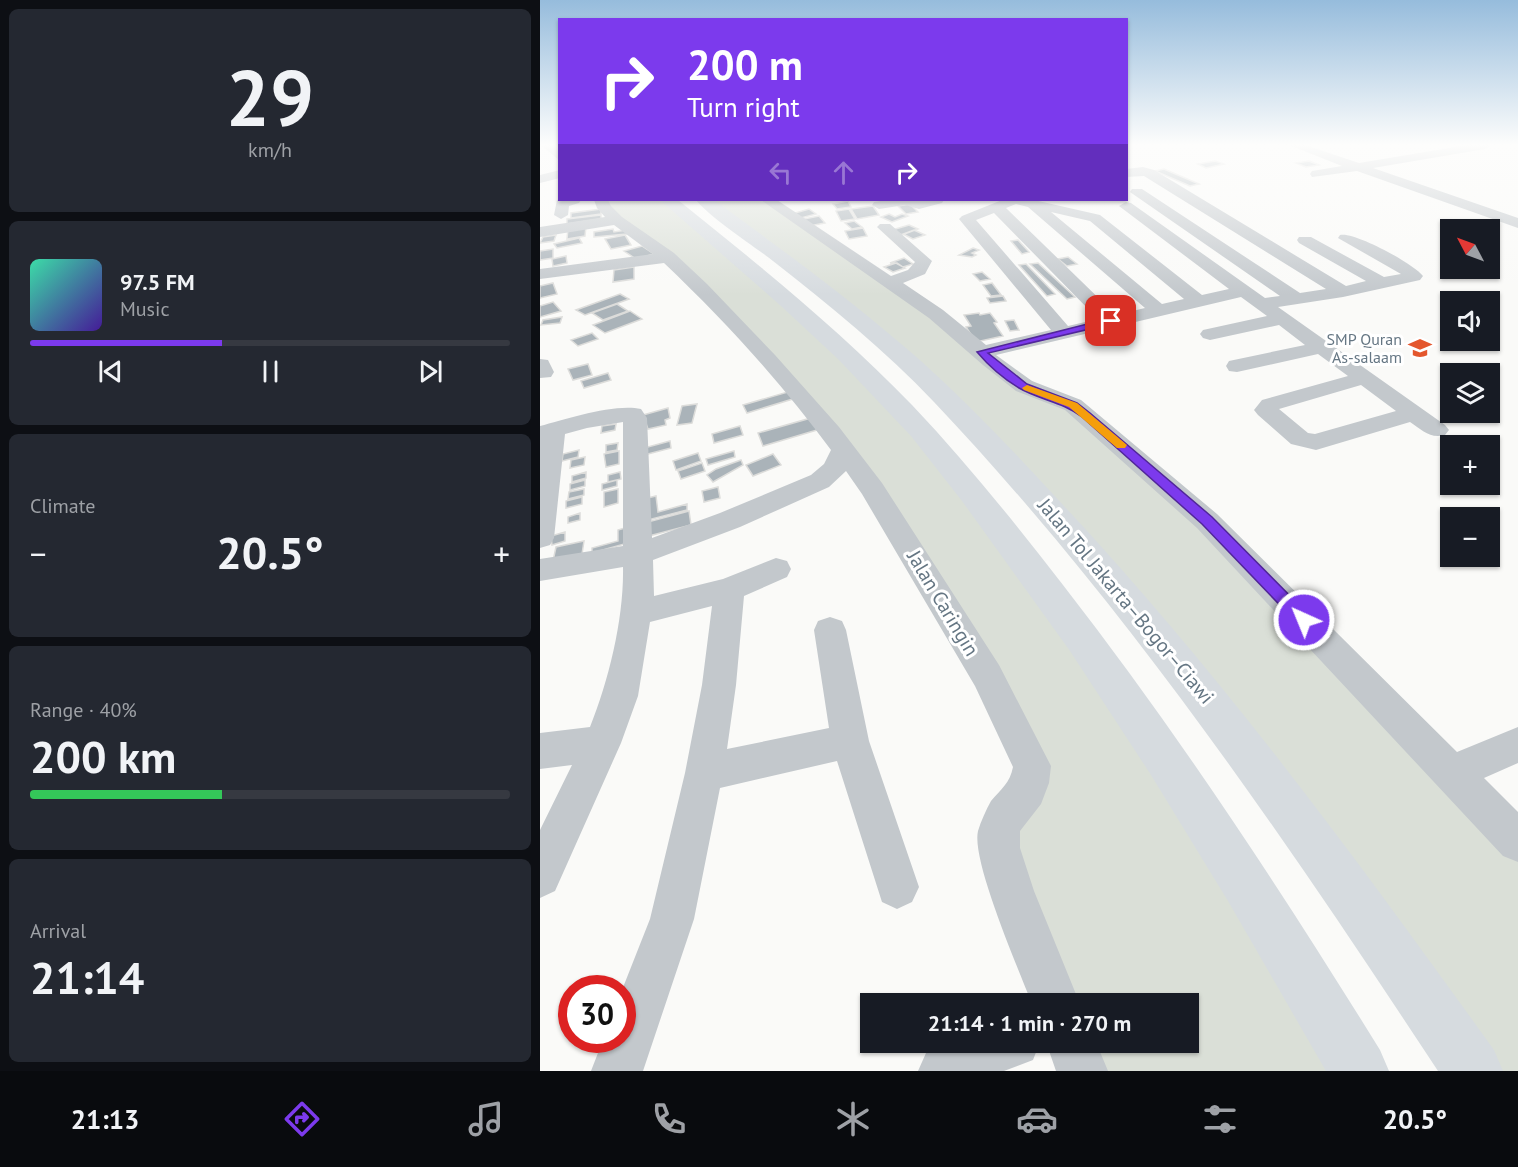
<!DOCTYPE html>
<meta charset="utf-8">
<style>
:root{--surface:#171b24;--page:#242831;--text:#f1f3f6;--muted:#9ea1a6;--line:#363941;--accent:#7c3aed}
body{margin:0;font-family:"PT Sans",sans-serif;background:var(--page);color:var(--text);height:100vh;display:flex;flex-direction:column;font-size:22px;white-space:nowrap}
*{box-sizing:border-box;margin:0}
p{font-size:20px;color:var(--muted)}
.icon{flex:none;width:33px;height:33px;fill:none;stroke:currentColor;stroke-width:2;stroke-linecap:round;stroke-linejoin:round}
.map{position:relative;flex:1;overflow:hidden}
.details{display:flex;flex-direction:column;gap:9px;padding:9px;background:#0d0f14;width:540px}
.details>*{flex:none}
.guide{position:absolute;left:18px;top:18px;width:570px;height:183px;border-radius:0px;box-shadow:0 2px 4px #0004;background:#7c3aed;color:#fff;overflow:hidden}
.needle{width:39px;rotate:311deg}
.fabs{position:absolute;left:900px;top:219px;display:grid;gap:12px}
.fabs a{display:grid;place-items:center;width:60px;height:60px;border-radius:0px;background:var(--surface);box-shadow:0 2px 4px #0004;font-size:30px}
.speed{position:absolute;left:18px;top:975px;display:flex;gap:12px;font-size:30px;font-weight:700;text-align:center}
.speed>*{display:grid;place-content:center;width:78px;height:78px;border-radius:50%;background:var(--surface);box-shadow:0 2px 4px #0004;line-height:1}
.speed .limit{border:9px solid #d22;background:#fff;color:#111}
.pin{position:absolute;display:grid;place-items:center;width:51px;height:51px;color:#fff;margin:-26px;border-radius:12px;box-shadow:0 3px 9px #0006}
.me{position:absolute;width:66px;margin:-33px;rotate:316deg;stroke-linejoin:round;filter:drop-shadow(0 0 4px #0008)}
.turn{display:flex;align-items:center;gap:21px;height:126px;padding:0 30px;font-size:27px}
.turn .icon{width:78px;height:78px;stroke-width:2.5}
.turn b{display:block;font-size:42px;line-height:51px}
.lanes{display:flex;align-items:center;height:57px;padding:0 30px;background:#0003;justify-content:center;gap:30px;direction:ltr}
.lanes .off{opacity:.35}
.big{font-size:45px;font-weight:600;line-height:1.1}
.details .card{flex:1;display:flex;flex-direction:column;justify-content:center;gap:9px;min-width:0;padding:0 21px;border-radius:9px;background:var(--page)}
.details .dial{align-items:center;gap:0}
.dial b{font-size:78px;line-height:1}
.song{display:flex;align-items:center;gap:18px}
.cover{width:72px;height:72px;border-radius:9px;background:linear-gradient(135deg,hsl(160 70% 55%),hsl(260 70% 35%))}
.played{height:6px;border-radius:3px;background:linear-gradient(90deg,var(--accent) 40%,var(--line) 40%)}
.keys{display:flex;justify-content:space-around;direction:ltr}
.heat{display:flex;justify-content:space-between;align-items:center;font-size:33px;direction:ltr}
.charge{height:9px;border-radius:4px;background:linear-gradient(90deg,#34c759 40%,var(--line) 0)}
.trip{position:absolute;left:320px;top:993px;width:339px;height:60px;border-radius:0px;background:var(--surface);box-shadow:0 2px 4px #0004;font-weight:600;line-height:60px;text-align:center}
.tab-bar{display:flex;height:96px;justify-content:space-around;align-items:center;background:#090b0e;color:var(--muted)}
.tab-bar .icon{width:42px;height:42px}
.tab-bar .active{color:var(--accent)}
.tab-bar b{font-size:27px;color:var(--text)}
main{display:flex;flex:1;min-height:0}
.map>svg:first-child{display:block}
</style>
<main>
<section class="details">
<div class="card dial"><b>29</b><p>km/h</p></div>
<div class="card">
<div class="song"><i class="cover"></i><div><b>97.5 FM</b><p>Music</p></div></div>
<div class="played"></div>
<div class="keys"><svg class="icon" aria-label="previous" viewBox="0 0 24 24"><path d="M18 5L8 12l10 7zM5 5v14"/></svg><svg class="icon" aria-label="pause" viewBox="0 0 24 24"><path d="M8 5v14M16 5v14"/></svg><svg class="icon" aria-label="next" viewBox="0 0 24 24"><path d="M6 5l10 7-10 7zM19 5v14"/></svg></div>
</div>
<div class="card"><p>Climate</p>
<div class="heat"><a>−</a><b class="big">20.5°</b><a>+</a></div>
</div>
<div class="card"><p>Range · 40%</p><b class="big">200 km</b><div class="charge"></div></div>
<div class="card"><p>Arrival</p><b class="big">21:14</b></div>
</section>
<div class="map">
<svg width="978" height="1071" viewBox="0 0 978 1071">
<rect width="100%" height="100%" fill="#fafaf8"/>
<path fill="#dadfd7" d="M61 200H128L251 303 440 501 819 1071H542L531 1043 648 1042V1004L517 1003 459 850 490 780 333 489 201 331 64 208Z
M164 200H228L348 282 442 352 533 405 978 841V1071H928L584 594 300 305Z"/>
<path fill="#aab3b9" stroke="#dcdcda" stroke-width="1.5" d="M675 161 684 164 666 168 658 164Z
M769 161 779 165 766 167 756 163Z
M624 169 659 184 650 186 615 171Z
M308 201 311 207 297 209 293 204Z
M370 204 378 212 366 214 358 206Z
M333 206 339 215 317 219 311 209Z
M61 209V214L31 218V213Z
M269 209 276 214 261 218 255 213Z
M309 209 315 219 301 221 296 211Z
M349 214 355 217 362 214 368 216 352 222 341 217Z
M61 215V219L27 224V219Z
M279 216 285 223 269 226 264 219Z
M314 221 322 227 312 229 305 223Z
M369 225 378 229 362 235 352 230Z
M46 226 45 236 27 239 28 228Z
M323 228 327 236 309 239 305 231Z
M73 229 74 232 86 230 87 234 54 237V232Z
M374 230 385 235 373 239 363 234Z
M16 235 14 241 0 243 3 237Z
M85 235 91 245 71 249 65 239Z
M39 238 42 243 17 248 14 244Z
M478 240 489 252 482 254 471 241Z
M102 246 114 254 96 259 84 251Z
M433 248 439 250 432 253 436 255 432 257 419 255Z
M13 249V258L0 260V251Z
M26 256 27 263 13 266 12 259Z
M528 257 537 264 527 266 518 259Z
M364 258 373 264 363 267 357 263H350Z
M356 263 365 268 353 272 344 267Z
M498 263 535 297 527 299 490 264Z
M486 264 515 294 507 296 479 265Z
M94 267V279L73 282 74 270Z
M442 272 450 279 440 281 433 274Z
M13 283 17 294 0 298V286Z
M452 283 461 295 451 296 443 285Z
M80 294 89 299 45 315 36 310Z
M463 296 466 301 450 303 447 298Z
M13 302 21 311 0 317V306Z
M77 304 88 311 63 320 52 313Z
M90 311 102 319 65 333 53 325Z
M439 313 440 315 450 313 457 322 454 323 463 336 436 342 426 327 431 326 424 315Z
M22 317 20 323 1 325 3 320Z
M474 320 479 330 470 331 465 321Z
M52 333 58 339 38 346 31 340Z
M48 364 52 375 33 380 28 369Z
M68 373 71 380 44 388 41 381Z
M251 391 256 398 207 413 203 405Z
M157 404 152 423 137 425 142 406Z
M128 408 130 418 125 420 126 425 108 429 103 415Z
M271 418 277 430 223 446 218 433Z
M76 424 75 430 61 433 62 426Z
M200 426 203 435 174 443 172 434Z
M130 441 131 448 104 455V448Z
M78 443 77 450 66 452V445Z
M39 450 38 457 22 461 23 454Z
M79 451V464L66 467 64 454Z
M194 451 195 457 168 465 166 459Z
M158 453 161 461 136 470 133 461Z
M233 454 241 465 213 476 206 465Z
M45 457 44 465 30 468 31 460Z
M201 460 203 465 173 482 167 475 176 469Z
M162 463 165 471 141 479 138 471Z
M46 472V478L32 482V476Z
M80 472 81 479 68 482V475Z
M45 480V486L30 490V484Z
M77 480V486L62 490V484Z
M178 487 180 498 164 502 162 491Z
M44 489V495L28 499 29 492Z
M78 489V503L64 507V492Z
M116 496 118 512 147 504V510L104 521 103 499Z
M42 497V504L26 508V501Z
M149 511 151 525 105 537 104 523Z
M40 513V520L28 523V517Z
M88 527V543L52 553V548L78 541V530Z
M25 532V541L12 545 11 536Z
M44 541 42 554 13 561 16 547Z"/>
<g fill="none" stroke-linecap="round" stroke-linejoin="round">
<path fill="#c3c8cc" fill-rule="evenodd" d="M1 145H14L20 150V161Z
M749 145H765L819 163 927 145H951L945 149 833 168 978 218V228L817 171 772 177 770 174 772 171 802 166Z
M603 167 614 170 806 286 826 281 759 243 757 240 759 237H771L844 277 861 274 798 238 800 235C814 231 874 264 883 276L880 280 803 297 738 307 905 425 909 430 905 435C890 439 882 430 870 422L776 450 751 444 718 415 714 410 722 400 808 376 778 354 697 372 689 371 686 366 689 361 765 345 739 325 670 340 663 338 660 334 663 330 727 316 701 297 456 355 492 381 541 400 677 514 917 752 978 727V763L944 778 978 812V862L963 856 657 528 525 410 476 391 443 365 389 318 221 200H237L351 276 368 270 375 262 337 227 340 224H350L392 261 385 274 363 283 403 310 446 345 511 330 419 219 422 216 462 200H494L560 215 662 295 689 289 579 206 586 202 591 203 725 298 740 296 590 192 592 189H602L760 293 786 289 604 176 586 177V169ZM476 204 488 207 605 308 576 315 466 208ZM511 212 550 221 644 299 622 304ZM454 213 558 319 528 326 436 220ZM821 385 856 411 775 434 768 433 739 409Z
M20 170V178L0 183V175Z
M17 200 20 199 41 200 39 203 29 206 28 215 21 219 14 215Z
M54 200H68L71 206 82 217 134 253 167 284 235 355 299 427 342 483 459 665 511 766 509 783 501 804 480 831V848L494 891 540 1004H492C479 970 431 860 438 831 441 821 446 810 451 801 461 789 470 783 473 767L435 686 322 494 306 471 289 487 200 527 113 560 114 596 183 579 236 558 247 561 251 569 247 577 204 596 196 685 187 749 289 728 274 630 278 621 290 617 302 621 306 630 329 741 379 887 372 902 357 909 342 902 297 761 180 788 154 919 103 1071H51L63 1040H82V990L110 919 145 773 162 685 172 606 110 622 98 696 81 743 15 891 0 898V830L32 765 0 769V733L50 727C69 680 84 618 83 567L0 581V559L83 546V422L47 428 25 434 14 538 10 545 0 548V426C26 419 75 403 101 409L107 418 112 538 180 513 271 475 284 464 291 450C242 383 184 320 124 263L0 279V269L113 254 74 225 0 237V227L65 217 57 208Z
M347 200H404L402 203 379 209 365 205 339 209 332 205 334 202Z
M0 359 8 360 14 372 11 377 0 378Z
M404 1042H500L493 1060 464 1071H378L386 1053Z
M506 1042H556L568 1071H516Z"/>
<path fill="#d6dbdf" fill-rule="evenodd" d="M120 200H138C219 265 300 330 372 405 426 462 475 523 523 585 638 733 741 890 840 1050L849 1071H786L688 901 611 775 530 651 422 501 371 436 298 359 241 306Z
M156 200H174C244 251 315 303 381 361 431 406 478 456 524 506 682 675 819 862 954 1050L963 1071H898C743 836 588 607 394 402 345 350 289 305 233 261 211 244 172 219 156 200Z"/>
</g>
<linearGradient id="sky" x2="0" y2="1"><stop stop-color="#96bcdc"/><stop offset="0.49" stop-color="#fdfdfc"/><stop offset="1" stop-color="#fdfdfc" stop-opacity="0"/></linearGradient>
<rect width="978" height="295" fill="url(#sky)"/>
<path fill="#7c3aed" stroke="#51269a" stroke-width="1.5" d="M571 318 576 321 575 323 448 353 487 384 537 403 550 413 672 517 769 615 771 620 769 624 764 626 758 624 662 524 542 417C523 402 500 400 479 388 464 379 448 365 437 352Z"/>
<path fill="#f59e0b" d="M487 385 537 403 587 445 585 448H577L529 407 484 390 482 388Z"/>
<defs>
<g id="school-bare" transform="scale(1.8)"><path d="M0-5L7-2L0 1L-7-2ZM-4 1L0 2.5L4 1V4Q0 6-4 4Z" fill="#e4572e" stroke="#fff" stroke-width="2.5" paint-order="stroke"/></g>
</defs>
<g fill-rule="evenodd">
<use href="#school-bare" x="880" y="348"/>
</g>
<g text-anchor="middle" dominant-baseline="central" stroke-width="6" stroke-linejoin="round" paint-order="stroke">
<g font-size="16" fill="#657683" stroke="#fff" text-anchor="end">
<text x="862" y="339">SMP Quran<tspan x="862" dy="18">As-salaam</tspan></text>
</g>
<g font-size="20" fill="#657683" stroke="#fff">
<text transform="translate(586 601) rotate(50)">Jalan Tol Jakarta–Bogor–Ciawi</text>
<text transform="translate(403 603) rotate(59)">Jalan Caringin</text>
</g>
</g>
</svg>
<div class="fabs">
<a><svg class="needle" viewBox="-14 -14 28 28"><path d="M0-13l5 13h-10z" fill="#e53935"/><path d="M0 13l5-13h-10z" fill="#9ea1a6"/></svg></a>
<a><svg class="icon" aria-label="sound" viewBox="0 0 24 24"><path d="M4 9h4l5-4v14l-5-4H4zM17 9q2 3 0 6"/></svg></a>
<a><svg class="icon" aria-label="layers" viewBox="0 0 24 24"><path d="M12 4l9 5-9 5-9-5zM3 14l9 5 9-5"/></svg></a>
<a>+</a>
<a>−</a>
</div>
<div class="speed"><div class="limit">30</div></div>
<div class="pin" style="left:571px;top:321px;background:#d93025"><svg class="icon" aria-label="arrive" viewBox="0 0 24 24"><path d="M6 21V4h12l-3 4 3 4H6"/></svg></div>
<svg class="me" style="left:764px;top:620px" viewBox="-20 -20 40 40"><circle r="17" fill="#7c3aed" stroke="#fff" stroke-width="3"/><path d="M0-11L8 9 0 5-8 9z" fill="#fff"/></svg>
<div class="trip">21:14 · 1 min · 270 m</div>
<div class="guide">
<div class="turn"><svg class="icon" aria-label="right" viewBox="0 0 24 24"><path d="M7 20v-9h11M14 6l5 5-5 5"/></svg><div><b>200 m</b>Turn right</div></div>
<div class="lanes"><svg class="icon off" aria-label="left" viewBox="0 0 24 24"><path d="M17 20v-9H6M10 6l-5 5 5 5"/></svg><svg class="icon off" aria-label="ahead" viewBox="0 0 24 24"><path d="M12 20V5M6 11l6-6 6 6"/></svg><svg class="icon" aria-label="right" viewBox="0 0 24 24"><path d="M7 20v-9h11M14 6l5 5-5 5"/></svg></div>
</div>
</div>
</main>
<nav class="tab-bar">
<b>21:13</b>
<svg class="icon active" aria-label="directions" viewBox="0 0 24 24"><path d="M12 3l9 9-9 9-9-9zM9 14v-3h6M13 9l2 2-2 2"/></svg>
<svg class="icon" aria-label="music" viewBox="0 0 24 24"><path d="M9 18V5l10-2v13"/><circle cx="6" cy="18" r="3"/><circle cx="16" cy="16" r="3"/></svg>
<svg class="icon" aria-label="phone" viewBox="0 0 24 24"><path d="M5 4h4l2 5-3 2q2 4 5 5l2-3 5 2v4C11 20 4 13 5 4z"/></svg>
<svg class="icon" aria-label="climate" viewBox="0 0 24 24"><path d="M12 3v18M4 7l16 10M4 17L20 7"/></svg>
<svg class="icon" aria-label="car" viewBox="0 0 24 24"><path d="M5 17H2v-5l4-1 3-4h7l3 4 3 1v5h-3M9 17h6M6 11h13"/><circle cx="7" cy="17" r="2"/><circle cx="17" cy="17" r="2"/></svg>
<svg class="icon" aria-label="filters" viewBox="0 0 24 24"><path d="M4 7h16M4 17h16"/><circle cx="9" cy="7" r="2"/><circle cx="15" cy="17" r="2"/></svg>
<b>20.5°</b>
</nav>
